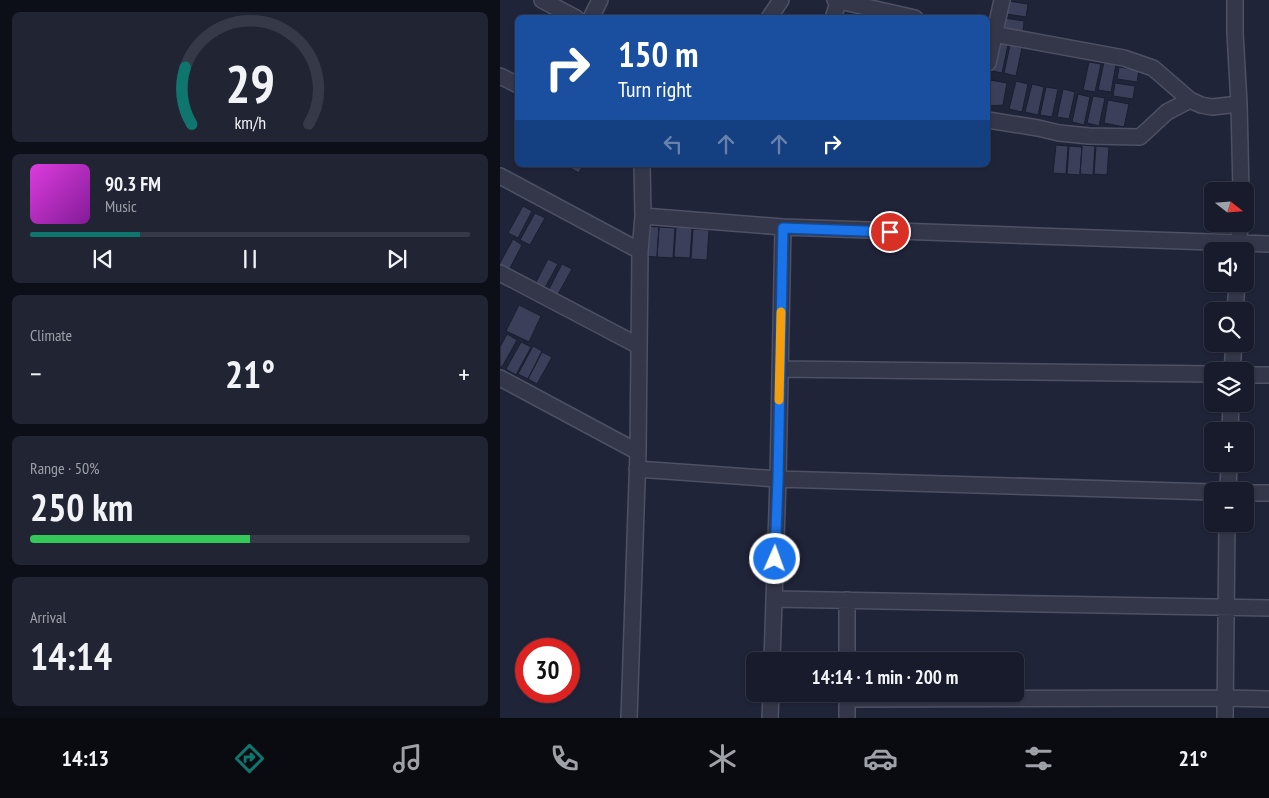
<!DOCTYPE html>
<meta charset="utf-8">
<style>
:root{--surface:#181b2b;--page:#212433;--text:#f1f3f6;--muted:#9fa1a9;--line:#363947;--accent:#0f766e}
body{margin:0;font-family:"PT Sans Narrow",sans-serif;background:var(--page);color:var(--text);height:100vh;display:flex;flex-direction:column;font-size:19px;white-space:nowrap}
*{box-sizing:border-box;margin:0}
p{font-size:16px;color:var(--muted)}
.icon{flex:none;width:28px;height:28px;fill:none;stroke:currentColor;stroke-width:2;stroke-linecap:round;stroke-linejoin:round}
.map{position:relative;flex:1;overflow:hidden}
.side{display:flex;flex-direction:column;gap:12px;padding:12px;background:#0d0f18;width:500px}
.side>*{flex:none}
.guide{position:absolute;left:15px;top:15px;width:475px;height:152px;border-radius:8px;box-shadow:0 1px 4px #0004,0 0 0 1px var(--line);background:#1a4fa0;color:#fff;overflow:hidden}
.needle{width:32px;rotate:107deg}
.buttons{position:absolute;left:704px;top:182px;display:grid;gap:10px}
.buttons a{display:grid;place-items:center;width:50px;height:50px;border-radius:8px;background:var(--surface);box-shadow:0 1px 4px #0004,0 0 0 1px var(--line);font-size:25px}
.speed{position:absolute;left:15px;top:638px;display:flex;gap:10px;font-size:25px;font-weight:700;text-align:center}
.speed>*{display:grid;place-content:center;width:65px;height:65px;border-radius:50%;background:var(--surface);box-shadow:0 1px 4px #0004,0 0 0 1px var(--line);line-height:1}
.speed .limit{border:8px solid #d22;background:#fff;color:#111}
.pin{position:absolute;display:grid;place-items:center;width:42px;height:42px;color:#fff;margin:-21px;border:2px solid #fff;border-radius:50%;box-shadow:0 1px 5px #0007}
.me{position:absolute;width:55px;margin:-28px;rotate:2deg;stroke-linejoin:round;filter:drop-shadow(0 0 4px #0008)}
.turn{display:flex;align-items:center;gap:18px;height:105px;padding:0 20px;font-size:22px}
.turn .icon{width:65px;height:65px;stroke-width:2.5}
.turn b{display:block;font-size:35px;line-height:42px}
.lanes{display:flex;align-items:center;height:48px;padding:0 20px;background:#0003;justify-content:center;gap:25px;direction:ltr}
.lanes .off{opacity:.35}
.big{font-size:38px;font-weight:600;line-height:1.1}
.side .widget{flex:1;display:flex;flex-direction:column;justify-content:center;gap:8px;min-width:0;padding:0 18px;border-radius:8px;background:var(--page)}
.side .dial{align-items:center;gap:0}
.dial svg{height:130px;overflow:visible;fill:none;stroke:var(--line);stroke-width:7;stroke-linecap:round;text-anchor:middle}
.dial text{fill:var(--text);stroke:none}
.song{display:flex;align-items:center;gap:15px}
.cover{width:60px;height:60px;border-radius:8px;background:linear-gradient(135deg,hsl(300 70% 55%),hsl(290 70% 35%))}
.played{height:5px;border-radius:2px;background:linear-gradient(90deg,var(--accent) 25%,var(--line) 25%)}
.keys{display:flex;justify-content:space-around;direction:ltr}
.heat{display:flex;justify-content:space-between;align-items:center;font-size:28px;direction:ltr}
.charge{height:8px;border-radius:4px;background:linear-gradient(90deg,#34c759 50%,var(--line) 0)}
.trip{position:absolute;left:246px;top:652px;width:278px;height:50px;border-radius:8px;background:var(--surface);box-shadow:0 1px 4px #0004,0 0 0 1px var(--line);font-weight:600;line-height:50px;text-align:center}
.tab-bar{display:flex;height:80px;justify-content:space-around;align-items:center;background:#0a0b11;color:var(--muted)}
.tab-bar .icon{width:35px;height:35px}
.tab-bar .selected{color:var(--accent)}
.tab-bar b{font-size:22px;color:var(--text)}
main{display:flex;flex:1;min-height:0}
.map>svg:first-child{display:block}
</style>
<main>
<section class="side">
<div class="widget dial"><svg viewBox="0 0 100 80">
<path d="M14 69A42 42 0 1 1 86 69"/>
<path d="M14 69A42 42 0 0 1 10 34" stroke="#0f766e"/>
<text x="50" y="56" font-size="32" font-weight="700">29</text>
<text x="50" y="72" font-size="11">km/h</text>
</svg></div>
<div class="widget">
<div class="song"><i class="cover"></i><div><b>90.3 FM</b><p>Music</p></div></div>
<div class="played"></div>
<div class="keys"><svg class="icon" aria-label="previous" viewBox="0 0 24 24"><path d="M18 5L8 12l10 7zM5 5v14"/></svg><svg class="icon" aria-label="pause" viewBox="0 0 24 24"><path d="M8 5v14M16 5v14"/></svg><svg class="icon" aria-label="next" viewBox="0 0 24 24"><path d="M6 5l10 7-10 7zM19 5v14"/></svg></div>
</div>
<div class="widget"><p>Climate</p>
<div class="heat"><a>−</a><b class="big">21°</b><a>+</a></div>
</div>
<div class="widget"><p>Range · 50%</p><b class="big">250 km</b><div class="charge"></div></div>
<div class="widget"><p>Arrival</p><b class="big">14:14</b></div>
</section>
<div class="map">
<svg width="769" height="718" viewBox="0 0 769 718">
<rect width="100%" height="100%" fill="#202439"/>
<path fill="#3b3f59" stroke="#1b1e30" d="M508 1 528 4 526 17 506 14Z
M341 14 358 18H340Z
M504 18 524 21 523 34 502 31Z
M496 42 508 45 502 73 489 70Z
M510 45 522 48 516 76 504 73Z
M589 62 601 64 595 92 583 90Z
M604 62 616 64 611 92 598 90Z
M619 67 639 70 637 82 617 79Z
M490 80 507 83 503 105 488 106V95Z
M516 81 528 84 522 112 509 109Z
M615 83 635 86 633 99 613 96Z
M532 84 544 87 538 115 525 112Z
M546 87 558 89 552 117 540 115Z
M563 89 575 92 569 119 557 117Z
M578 94 590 97 584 125 572 122Z
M593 96 605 98 599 126 587 123Z
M608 100 629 104 624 127 604 123Z
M556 145 568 146 566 174 553 173Z
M582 145 595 146 593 175 580 174Z
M569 146 582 147 580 175 567 174Z
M596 146 609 147 607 175 594 174Z
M65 165H83L79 173Z
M23 206 32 211 18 238 8 233Z
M35 213 45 218 30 245 20 240Z
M143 226 159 227 157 257 141 256Z
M159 227 175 228 173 258 157 257Z
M176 227 192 228 190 258 174 257Z
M193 229 209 230 207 260 191 259Z
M13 239 22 245 8 272 0 268V263Z
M48 259 58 264 43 291 34 286Z
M62 264 72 269 57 296 48 291Z
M19 305 41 316 29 342 6 331Z
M7 334 17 340 2 367 0 366V347Z
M21 342 31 347 16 375 6 369Z
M33 346 42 351 28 379 18 374Z
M42 352 52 357 37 384 28 379Z"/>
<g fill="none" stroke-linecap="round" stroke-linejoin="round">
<g stroke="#4e5164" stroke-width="18">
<path id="street" d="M42 0 76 18
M335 0 415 18
M735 0V33L739 104 741 191
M91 18 100 0
M269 18 281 0
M333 18 339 0
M488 33 624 58 653 68 690 100 701 105 712 107 739 104
M488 63 502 0
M0 76 18 85
M488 120 538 128 559 133 589 136 640 137 667 112 690 100
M0 176 140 251
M143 216 283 227 769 244
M738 251 740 224
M0 273 139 346
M735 311 737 284
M280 369 712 374
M732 371 734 344
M745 375H769
M0 378 138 452
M730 431 731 404
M137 469 278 479 712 492
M728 491 729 464
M745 493H769
M274 599 769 608
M347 600V661
M272 661 278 479 283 227
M347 699 725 698 769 699
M129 718 138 452 140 251 143 216 142 165
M270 718 271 694
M347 718V694
M725 718 727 524"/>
</g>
<use href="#street" stroke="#333749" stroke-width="15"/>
</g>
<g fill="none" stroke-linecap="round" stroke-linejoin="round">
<g stroke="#114b97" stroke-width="12">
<path id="route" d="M275 559 278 479 283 228 390 232"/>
</g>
<use href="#route" stroke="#1a73e8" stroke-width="9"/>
<path stroke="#f59e0b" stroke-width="9" d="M279 400 281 312"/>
</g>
</svg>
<div class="buttons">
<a><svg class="needle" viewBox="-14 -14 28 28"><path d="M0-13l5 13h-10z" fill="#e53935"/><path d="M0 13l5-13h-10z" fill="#9fa1a9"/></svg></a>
<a><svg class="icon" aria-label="sound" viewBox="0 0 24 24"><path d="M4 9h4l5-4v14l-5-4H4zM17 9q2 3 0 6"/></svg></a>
<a><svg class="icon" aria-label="search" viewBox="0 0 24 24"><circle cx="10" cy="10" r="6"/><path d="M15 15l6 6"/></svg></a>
<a><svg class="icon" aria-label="layers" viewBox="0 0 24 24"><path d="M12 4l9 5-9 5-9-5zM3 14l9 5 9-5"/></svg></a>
<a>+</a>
<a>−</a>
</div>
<div class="speed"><div class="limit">30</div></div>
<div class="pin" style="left:390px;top:232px;background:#d93025"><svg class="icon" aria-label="arrive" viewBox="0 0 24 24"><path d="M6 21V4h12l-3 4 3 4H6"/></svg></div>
<svg class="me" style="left:275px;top:559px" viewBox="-20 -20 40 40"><circle r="17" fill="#1a73e8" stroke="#fff" stroke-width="3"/><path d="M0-11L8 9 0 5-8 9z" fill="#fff"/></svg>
<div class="trip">14:14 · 1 min · 200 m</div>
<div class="guide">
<div class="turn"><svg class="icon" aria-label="right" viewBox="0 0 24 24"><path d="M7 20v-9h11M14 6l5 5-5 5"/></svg><div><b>150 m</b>Turn right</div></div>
<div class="lanes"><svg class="icon off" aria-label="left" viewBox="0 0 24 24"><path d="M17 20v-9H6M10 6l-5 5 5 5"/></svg><svg class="icon off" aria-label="ahead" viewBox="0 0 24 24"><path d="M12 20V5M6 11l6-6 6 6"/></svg><svg class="icon off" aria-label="ahead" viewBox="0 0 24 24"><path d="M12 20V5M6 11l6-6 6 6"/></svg><svg class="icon" aria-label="right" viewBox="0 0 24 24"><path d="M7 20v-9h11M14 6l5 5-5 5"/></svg></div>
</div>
</div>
</main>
<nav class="tab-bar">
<b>14:13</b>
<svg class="icon selected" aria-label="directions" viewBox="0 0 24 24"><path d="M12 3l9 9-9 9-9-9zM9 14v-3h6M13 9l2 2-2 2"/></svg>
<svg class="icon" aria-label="music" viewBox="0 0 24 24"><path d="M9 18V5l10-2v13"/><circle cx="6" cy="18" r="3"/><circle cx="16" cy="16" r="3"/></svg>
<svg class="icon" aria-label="phone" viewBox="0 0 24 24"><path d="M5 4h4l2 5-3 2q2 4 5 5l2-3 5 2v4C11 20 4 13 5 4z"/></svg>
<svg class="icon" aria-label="climate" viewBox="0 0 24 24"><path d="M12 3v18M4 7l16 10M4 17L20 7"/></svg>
<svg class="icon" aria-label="car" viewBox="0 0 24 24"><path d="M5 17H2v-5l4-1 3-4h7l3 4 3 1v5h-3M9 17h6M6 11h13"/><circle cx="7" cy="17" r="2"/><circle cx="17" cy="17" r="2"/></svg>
<svg class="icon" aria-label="filters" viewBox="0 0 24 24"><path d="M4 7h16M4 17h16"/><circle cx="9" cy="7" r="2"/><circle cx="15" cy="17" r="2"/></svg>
<b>21°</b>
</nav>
